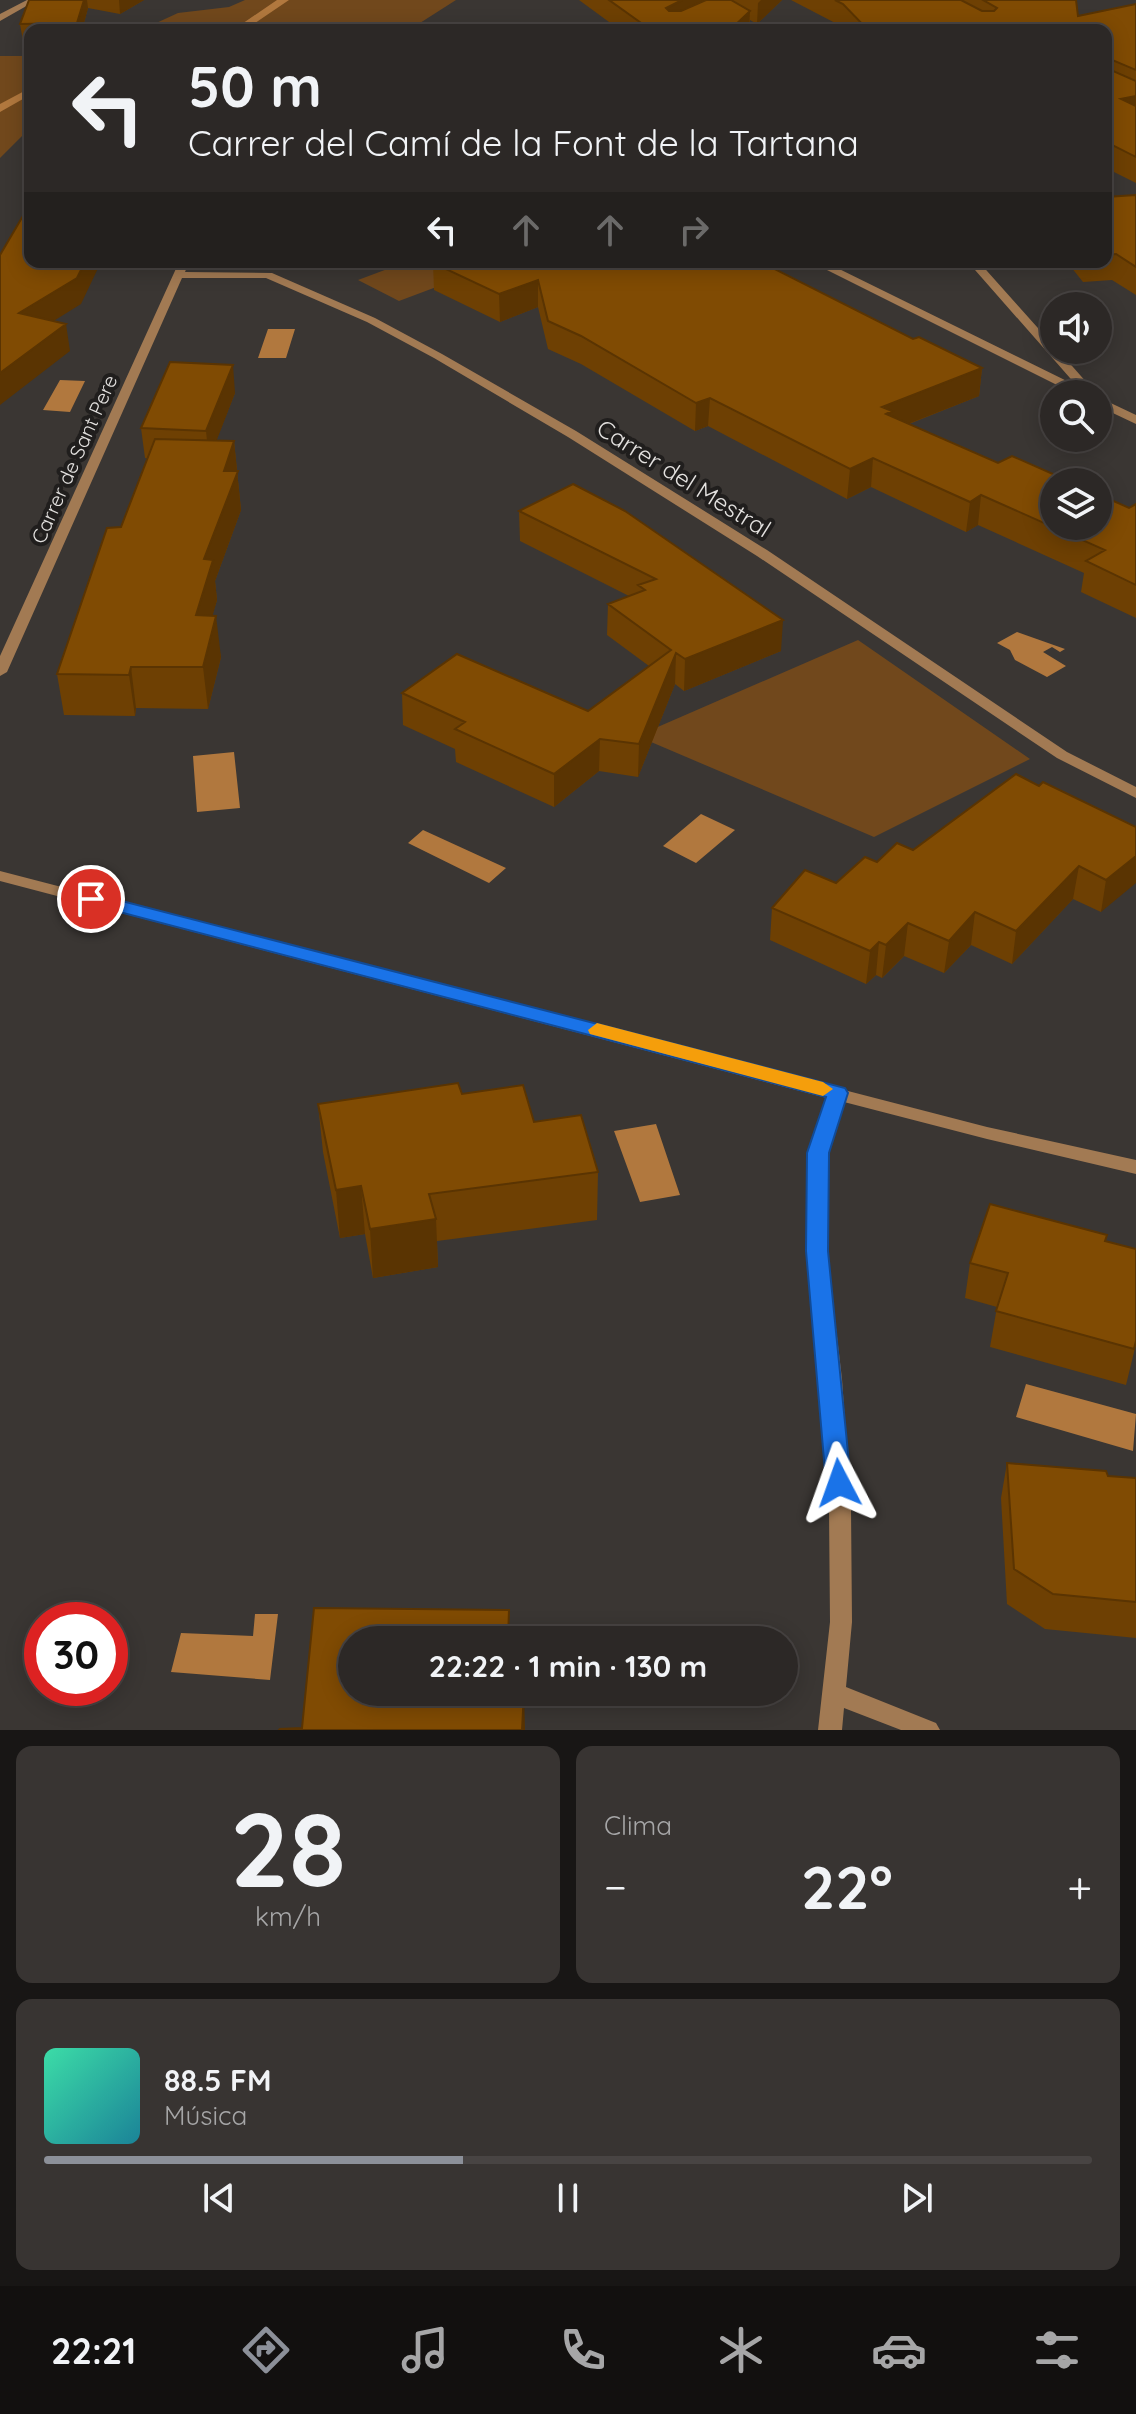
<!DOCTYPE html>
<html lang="es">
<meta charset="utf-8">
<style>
:root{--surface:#2c2826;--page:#383432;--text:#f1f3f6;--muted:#a6a6a7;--line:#484443;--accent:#8c9099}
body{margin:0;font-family:Quicksand,sans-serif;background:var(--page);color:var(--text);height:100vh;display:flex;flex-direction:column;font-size:30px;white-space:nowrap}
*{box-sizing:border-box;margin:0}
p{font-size:26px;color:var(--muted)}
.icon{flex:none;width:44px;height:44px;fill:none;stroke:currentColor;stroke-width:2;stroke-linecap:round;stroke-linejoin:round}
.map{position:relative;height:1730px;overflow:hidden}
.side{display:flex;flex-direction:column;gap:16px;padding:16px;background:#181615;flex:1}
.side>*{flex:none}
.top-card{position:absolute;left:24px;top:24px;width:1088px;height:244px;border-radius:16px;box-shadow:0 4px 20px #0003,0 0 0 2px var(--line);background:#2c2826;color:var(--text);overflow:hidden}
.buttons{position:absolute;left:1040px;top:292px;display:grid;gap:16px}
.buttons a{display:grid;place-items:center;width:72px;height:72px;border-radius:50%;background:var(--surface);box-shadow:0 4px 20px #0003,0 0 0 2px var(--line);font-size:40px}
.speed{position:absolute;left:24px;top:1602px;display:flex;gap:16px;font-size:40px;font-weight:700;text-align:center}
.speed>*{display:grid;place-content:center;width:104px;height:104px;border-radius:50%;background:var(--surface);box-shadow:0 4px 20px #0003,0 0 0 2px var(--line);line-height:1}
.speed .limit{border:12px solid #d22;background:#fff;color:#111}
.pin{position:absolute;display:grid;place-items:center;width:68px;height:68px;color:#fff;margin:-34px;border:4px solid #fff;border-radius:50%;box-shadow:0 2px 8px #0007}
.me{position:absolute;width:88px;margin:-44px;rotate:356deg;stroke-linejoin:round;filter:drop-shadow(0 0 6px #0008)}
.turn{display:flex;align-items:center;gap:28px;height:168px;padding:0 32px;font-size:36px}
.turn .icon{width:104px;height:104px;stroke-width:2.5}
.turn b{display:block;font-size:56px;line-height:68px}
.lanes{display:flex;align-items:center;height:76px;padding:0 32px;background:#0003;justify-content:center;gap:40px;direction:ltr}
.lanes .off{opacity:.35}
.big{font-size:60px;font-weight:700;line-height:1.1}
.side .widget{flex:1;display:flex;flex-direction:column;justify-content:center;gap:12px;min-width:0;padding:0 28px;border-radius:16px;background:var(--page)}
.side .dial{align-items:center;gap:0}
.dial b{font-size:104px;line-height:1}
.song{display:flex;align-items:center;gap:24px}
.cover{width:96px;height:96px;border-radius:12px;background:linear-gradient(135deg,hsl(160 70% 55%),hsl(190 70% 35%))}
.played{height:8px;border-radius:4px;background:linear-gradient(90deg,var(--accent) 40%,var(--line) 40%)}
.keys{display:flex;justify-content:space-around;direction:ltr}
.heat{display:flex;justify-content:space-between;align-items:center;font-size:44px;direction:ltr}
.side .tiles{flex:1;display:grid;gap:16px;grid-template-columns:1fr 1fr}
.widget:last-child{grid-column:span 2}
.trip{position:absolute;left:338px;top:1626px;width:460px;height:80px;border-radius:40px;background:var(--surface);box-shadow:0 4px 20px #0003,0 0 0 2px var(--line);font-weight:700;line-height:80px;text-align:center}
.tab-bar{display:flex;height:128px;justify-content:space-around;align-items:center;background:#12100f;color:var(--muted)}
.tab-bar .icon{width:56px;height:56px}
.tab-bar .on{color:var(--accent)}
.tab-bar b{font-size:36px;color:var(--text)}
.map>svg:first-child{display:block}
</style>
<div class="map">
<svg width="1136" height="1730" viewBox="0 0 1136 1730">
<rect width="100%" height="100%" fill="#3a3633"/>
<path fill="#71481c" d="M245 0H456L409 30H141L178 13 229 7Z
M0 56H30V128L0 158Z
M406 262H503L399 301 358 280Z
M858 640 1030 759 874 837 637 736Z"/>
<path fill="#b1783e" d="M268 329H295L286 358H258Z
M60 380 85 381 70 412 43 410Z
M1017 632 1065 649 1060 652 1052 647 1043 652 1066 666 1047 677 1015 660 1010 650 997 643Z
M234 752 240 808 197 812 193 756Z
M701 814 735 830 696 863 663 846Z
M423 830 506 868 489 883 408 843Z
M656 1124 680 1195 640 1202 614 1131Z
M1026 1384 1136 1414 1133 1451 1016 1417Z
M255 1614H278L270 1680 171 1672 181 1633 253 1636Z"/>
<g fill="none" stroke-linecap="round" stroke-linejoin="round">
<path fill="#b1783e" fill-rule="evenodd" d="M277 0H289L245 30H233Z
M30 88V95L0 112V104Z"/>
<path fill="#a27a53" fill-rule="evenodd" d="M27 0H37L0 21V14Z
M729 13H735L761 30H751L729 17Z
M179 262H189L185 272 272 273 375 318 442 354 576 431 767 550 1067 752 1136 787V798L1057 758 757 556 568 437 434 358 367 322 266 278H182L7 672 0 676V656Z
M811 262H825L1077 386 968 262H979L1054 346V350H1058L1095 392 1075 394Z
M1098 397 1136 415V424L1098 406Z
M0 871 987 1127 1136 1160V1174L987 1139 844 1102 827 1153V1251L842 1379 851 1508 852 1622 846 1687 936 1723 940 1730H901L844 1708 842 1730H818L830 1622 829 1508 822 1379 807 1251 809 1153 827 1098 0 881Z"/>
</g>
<path fill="#6e4003" d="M29 0H144L120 14 88 8 82 30H30V41H23L20 24Z
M579 0H731L733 1V0H782L757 24 750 20 749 30H620Z
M791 0H1076L1078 16 1136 4V183L1106 168V30H846L841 26Z
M1136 195V295L1112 280 1083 282 1067 262H1106V197Z
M433 263 913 339 982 368 979 396 909 424 998 463 1129 508 1136 504V618L1081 592 1084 573 978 525 966 532 871 487 847 499 708 426 695 431 581 364 548 349 538 307 500 322 434 290Z
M235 393 216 441H234L241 510 215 581 217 600 212 616 221 657 208 709 136 708 135 716 64 715 57 674 121 527 148 458H145L141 428Z
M573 484 781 651 684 691 675 684 638 777 599 771 554 807 456 762 455 749 403 725 402 693 588 711 649 666 607 635 608 604 629 596 520 541 519 511Z
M1039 786 1136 827 1101 912 1073 899 1012 964 971 945 944 973 904 956 882 978 876 975 866 984 770 940 772 908 836 883 877 862 913 850Z
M462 1094 534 1122 598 1172 597 1220 437 1241 438 1267 373 1278 365 1234 340 1238 323 1152 318 1104Z
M1105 1241 1136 1344 1126 1385 990 1347 997 1307 965 1298 970 1263Z
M1007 1463 1108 1476 1136 1478V1638L1045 1629 1007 1604 1001 1498Z"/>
<path fill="#5a3402" d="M84 0H87L88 8 82 30H78L77 23Z
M119 0H144L120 14Z
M682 0H727L665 29 666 8Z
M761 0H782L757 24 758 3Z
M750 11 749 30H730Z
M1110 59 1107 81 1106 82 1107 60Z
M1136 96V119L1121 99Z
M85 262H101L81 304 23 340 19 313Z
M538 280V307L500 322 499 294Z
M66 324 70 351 0 405V373Z
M233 365 235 393 209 460 206 431Z
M982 368 979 396 890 431 882 407Z
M710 398 708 426 695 431 696 403Z
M234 441 241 510 215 581 217 600 201 656 196 615 204 559 224 471Z
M873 458 871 487 847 499 850 469Z
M981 495 978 525 966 532 970 502Z
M216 616 221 657 208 709 203 667Z
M783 620 781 651 684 691 685 659Z
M676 653 675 684 638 777 639 744Z
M131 667 136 708 135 716 129 675Z
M600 739 599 771 554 807V774Z
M1136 856V883L1101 912 1106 880Z
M1079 866 1073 899 1012 964 1016 931Z
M975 912 971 945 944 973 949 941Z
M908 923 904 956 882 978 886 945Z
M879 942 876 975 866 984 870 951Z
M361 1186 365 1234 340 1238 336 1190Z
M436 1219 438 1267 373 1278 370 1229Z
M524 1692 525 1730H522Z"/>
<path fill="#804b03" stroke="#5a3402" stroke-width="2" d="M29 0H84L77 23 20 24Z
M609 0H682L666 8 669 11H681L706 0H731L750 11 730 30H651Z
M835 0H961L982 11H994L997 8 983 0H1076L1078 16 1136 4V70L1110 59 1107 60 1106 68 1136 81V96L1121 99 1136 106V157L1106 142V30H868L843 4Z
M1136 195V267L1116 254 1106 255V197Z
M30 204V262H85L77 278 19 313 66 324 0 373V255Z
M436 262H761L913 339 919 337 982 368 882 407 892 411 886 414 998 463 1012 456 1071 482H1054V526H1098V494L1129 508 1136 504V585L1086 561 1105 550 981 495 970 502 873 458 850 469 710 398 696 403 581 336 548 321 538 280 499 294 433 263Z
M170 362 233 365 206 431 141 428Z
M155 439 234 441 224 471H238L204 559 213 560 196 615 216 616 203 667H131L129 675 57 674 107 528 121 527Z
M573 484 625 511 783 620 685 659 676 653 639 744 600 739 554 774 455 729 465 722 402 693 457 654 588 711 671 650 608 604 645 590 638 585 656 579 519 511Z
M1016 774 1039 786 1043 782 1136 827V856L1106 880 1079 866 1016 931 975 912 949 941 908 923 886 945 879 942 870 951 772 908 805 870 836 883 865 857 877 862 897 843 913 850Z
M458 1083 462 1094 523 1085 534 1122 581 1115 598 1172 429 1194 436 1219 370 1229 361 1186 336 1190 318 1104Z
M990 1204 1107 1235 1105 1241 1136 1249V1341L1134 1349 996 1311 1008 1273 970 1263Z
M1007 1463 1106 1471 1108 1476 1136 1478V1602L1053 1594 1014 1569Z
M314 1608 509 1610 508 1640H352V1692H524L522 1730H279L280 1729 302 1728Z"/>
<path fill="#1a73e8" stroke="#114b97" stroke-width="2" d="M91 893 845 1088 848 1093 829 1153 828 1251 851 1483 847 1490 839 1493 830 1490 826 1483 806 1251 807 1153 826 1097 85 903V895Z"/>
<path fill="#f59e0b" d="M597 1023 823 1082 833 1089 823 1096 590 1034 588 1030Z"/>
<g text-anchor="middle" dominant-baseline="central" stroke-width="8" stroke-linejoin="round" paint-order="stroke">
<g font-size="20" fill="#e4e2e0" stroke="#201e1d">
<text transform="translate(74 459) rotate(-66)">Carrer de Sant Pere</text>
</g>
<g font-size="24" fill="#e4e2e0" stroke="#201e1d">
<text transform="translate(684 478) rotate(32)">Carrer del Mestral</text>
</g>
</g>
</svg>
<div class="buttons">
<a><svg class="icon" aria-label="sound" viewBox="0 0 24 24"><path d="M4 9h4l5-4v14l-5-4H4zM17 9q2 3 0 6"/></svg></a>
<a><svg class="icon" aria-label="search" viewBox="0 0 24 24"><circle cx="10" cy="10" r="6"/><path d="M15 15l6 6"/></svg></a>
<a><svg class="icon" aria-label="layers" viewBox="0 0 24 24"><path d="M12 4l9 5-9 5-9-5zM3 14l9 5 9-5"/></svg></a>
</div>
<div class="speed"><div class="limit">30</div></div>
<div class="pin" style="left:91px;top:899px;background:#d93025"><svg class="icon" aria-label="arrive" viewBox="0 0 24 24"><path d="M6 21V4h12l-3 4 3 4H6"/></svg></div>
<svg class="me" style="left:839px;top:1483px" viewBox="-20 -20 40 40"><path d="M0-17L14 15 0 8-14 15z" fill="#1a73e8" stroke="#fff" stroke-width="4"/></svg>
<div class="trip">22:22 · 1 min · 130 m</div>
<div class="top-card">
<div class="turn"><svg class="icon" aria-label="left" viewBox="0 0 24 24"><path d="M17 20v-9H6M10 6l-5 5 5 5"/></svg><div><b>50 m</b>Carrer del Camí de la Font de la Tartana</div></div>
<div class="lanes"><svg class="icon" aria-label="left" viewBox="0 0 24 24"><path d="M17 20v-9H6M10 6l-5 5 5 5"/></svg><svg class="icon off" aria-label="ahead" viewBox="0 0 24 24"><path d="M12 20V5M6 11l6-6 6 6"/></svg><svg class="icon off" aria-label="ahead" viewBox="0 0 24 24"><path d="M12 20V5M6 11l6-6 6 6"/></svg><svg class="icon off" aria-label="right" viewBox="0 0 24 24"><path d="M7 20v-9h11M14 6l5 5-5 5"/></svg></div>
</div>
</div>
<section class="side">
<div class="tiles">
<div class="widget dial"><b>28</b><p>km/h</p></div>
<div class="widget"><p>Clima</p>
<div class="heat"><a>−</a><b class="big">22°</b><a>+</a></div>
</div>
<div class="widget">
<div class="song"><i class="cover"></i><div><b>88.5 FM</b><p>Música</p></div></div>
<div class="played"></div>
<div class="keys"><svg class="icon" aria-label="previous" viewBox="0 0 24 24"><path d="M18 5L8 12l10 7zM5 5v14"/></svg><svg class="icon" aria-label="pause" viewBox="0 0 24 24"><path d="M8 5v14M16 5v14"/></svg><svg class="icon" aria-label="next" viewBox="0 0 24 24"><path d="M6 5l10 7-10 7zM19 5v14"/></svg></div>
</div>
</div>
</section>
<nav class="tab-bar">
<b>22:21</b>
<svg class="icon on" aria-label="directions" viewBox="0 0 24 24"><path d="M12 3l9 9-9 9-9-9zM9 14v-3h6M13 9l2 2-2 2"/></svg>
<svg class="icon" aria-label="music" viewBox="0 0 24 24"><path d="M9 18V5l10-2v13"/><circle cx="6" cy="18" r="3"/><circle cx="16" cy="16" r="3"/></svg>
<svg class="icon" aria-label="phone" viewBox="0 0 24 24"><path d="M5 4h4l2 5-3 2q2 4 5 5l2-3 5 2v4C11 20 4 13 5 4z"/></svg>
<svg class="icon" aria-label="climate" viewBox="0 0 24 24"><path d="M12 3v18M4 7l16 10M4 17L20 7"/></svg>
<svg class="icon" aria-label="car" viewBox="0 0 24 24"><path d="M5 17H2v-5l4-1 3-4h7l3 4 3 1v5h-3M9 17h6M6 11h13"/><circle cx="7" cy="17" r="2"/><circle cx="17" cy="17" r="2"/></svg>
<svg class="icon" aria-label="filters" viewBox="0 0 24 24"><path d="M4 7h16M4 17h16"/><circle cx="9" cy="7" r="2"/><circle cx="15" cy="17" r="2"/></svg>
</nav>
